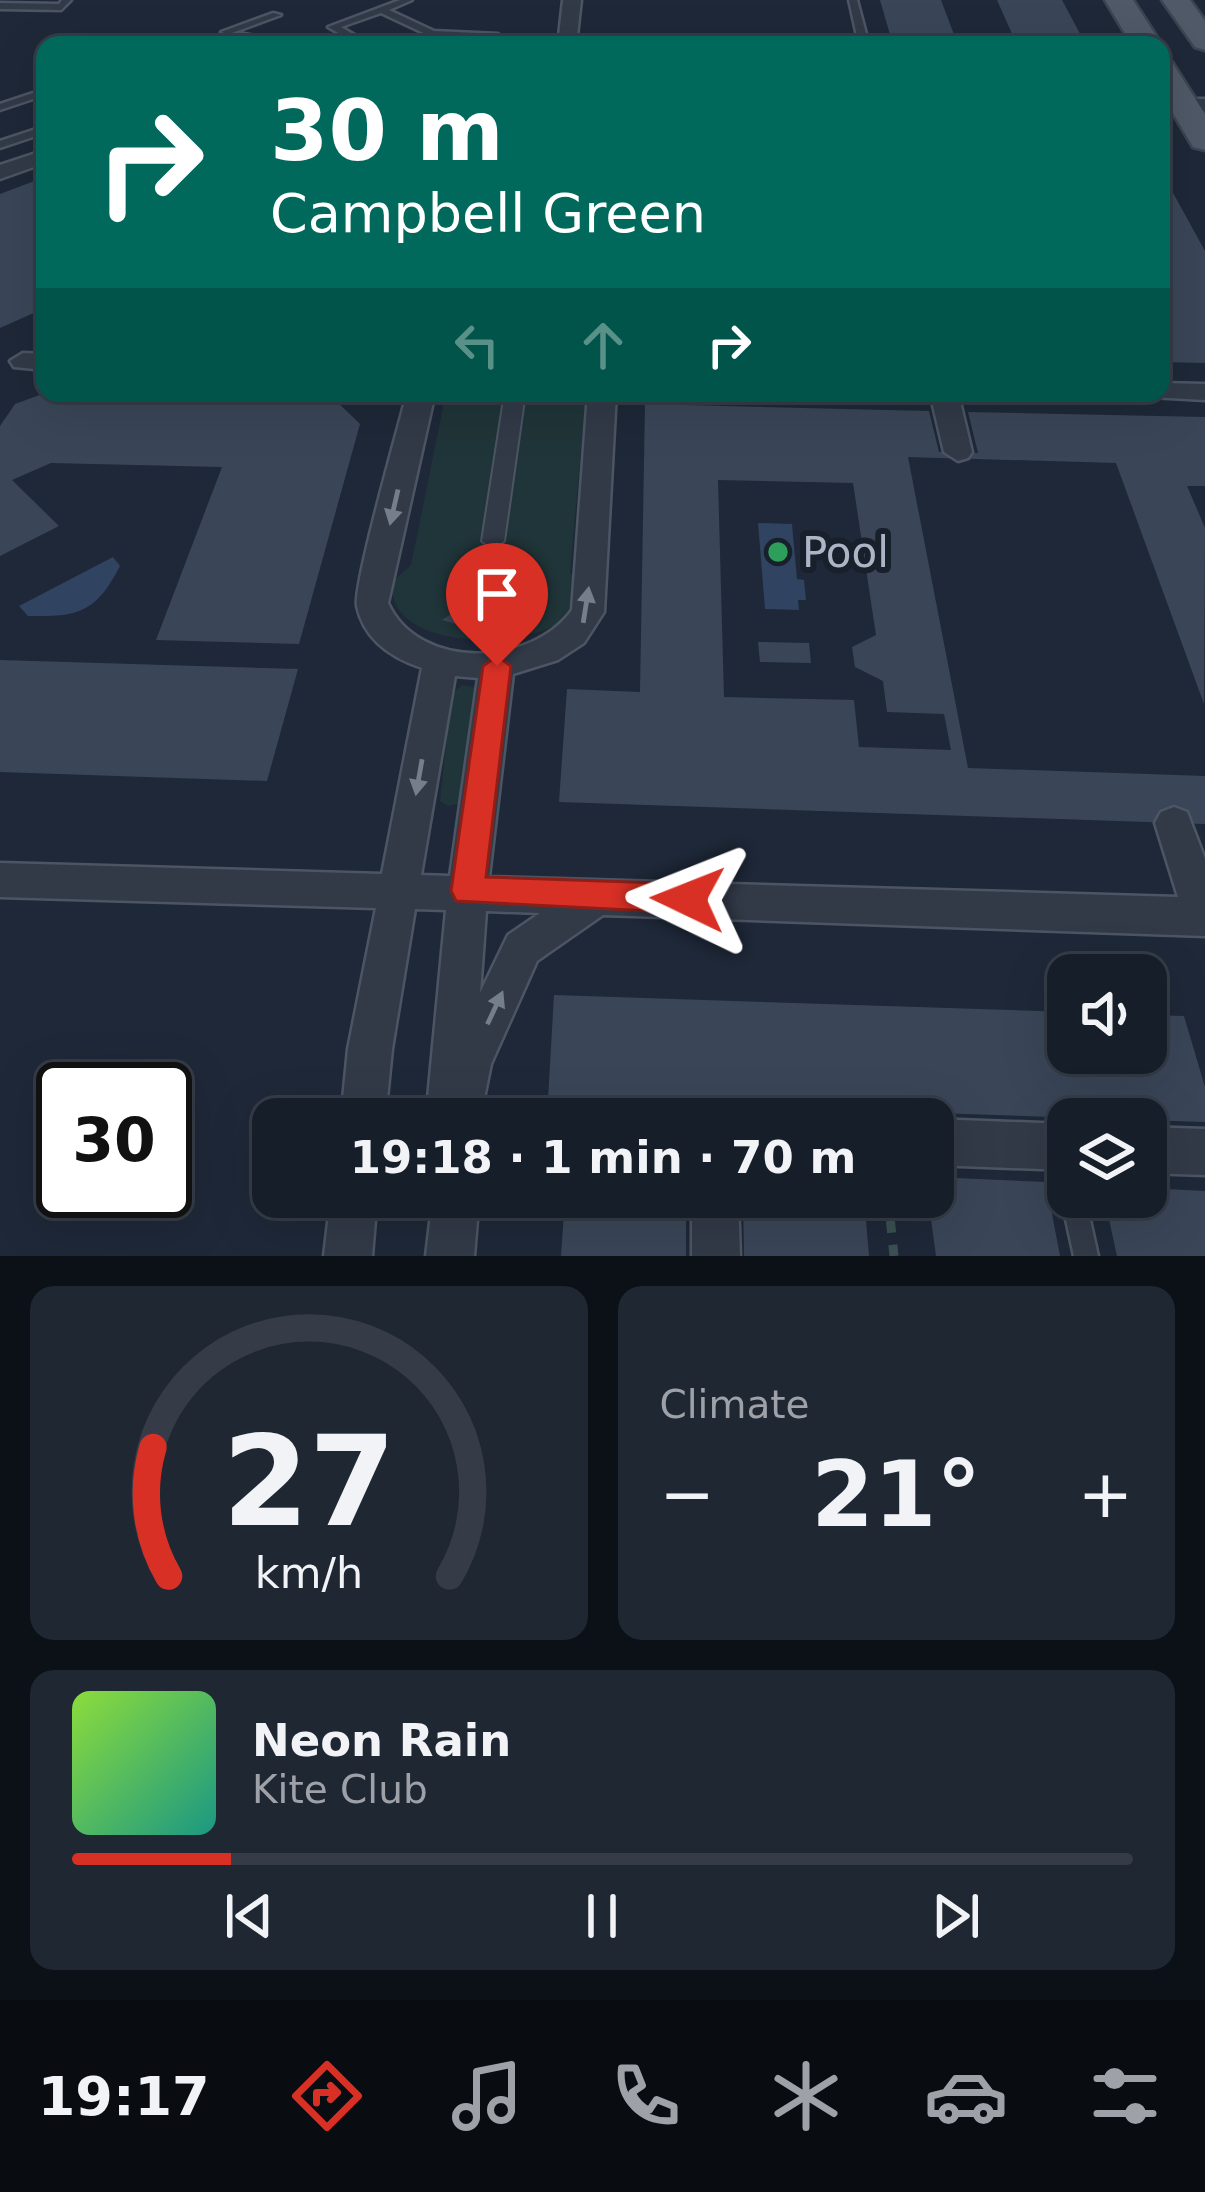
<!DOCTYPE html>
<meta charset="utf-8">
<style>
:root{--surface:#161e2a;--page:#1f2732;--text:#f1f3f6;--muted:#9ea2a8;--line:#353c47;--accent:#d93025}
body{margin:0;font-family:"DejaVu Sans",sans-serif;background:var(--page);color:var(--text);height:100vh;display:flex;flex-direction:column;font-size:45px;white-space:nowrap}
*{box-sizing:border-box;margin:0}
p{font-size:39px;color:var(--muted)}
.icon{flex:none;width:66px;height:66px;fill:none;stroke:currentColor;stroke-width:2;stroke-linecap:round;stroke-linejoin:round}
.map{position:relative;height:1256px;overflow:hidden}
.sheet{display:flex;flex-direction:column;gap:30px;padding:30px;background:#0c1017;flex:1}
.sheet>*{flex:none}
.banner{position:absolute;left:36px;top:36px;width:1134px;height:366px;border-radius:24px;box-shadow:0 12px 48px #0002,0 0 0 3px var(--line);background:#00695c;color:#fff;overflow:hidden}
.fabs{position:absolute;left:1047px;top:954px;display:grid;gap:24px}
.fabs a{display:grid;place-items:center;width:120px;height:120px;border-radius:24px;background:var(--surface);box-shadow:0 12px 48px #0002,0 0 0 3px var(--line);font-size:60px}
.speed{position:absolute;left:36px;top:1062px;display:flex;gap:24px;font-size:60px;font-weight:700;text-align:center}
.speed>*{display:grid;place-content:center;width:156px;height:156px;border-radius:50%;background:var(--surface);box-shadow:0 12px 48px #0002,0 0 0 3px var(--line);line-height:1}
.speed .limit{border:6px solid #111;border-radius:18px;background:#fff;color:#111}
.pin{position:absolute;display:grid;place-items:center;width:102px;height:102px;color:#fff;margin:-123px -51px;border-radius:50% 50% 50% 0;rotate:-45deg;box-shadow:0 0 12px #0007}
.pin .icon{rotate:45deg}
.me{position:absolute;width:132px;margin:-66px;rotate:272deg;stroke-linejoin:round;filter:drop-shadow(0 0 9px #0008)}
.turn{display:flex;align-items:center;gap:42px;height:252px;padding:0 36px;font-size:54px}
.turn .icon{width:156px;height:156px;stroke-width:2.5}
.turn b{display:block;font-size:84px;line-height:102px}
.lanes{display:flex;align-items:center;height:114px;padding:0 36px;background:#0003;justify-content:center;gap:60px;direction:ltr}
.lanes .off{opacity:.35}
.big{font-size:90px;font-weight:700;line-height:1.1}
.sheet .card{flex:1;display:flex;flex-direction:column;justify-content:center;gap:18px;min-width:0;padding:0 42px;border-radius:24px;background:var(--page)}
.sheet .dial{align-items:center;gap:0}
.dial svg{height:312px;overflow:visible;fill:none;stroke:var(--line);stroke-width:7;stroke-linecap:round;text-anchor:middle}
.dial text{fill:var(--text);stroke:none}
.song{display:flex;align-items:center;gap:36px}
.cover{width:144px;height:144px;border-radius:18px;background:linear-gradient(135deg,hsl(90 70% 55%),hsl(170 70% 35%))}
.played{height:12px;border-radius:6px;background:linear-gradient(90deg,var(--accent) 15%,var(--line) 15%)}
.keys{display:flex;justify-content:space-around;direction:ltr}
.heat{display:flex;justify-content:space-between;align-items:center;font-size:66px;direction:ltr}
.sheet .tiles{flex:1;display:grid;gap:30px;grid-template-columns:1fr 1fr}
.card:last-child{grid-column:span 2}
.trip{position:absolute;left:252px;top:1098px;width:702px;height:120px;border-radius:24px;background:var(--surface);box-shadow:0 12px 48px #0002,0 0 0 3px var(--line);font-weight:700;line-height:120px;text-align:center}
.dock{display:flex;height:192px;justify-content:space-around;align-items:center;background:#090c11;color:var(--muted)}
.dock .icon{width:84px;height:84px}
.dock .active{color:var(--accent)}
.dock b{font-size:54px;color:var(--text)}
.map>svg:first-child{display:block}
</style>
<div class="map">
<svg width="1205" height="1256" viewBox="0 0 1205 1256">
<rect width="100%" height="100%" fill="#1e2838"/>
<path fill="#203539" d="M446 393H586L570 573 582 583C578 595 575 609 566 618 528 651 386 652 392 582L411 565Z
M462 685 477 688 465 788 460 803 448 806 440 801 451 694Z"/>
<path fill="#304360" d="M758 523 792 524 797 579 804 580 806 600H798L799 610 765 609Z
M113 557 120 566C96 613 78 617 28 616L19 606Z"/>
<path fill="#3a4658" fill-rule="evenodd" d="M880 0H941L956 40 893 45Z
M997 0H1062L1086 45H1017Z
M1161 171 1205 251V363L1161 362Z
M45 177V308L0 328V194Z
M45 393H328L360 424 299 644 156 640 222 467 51 463 12 480 59 526 0 556V426L15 404Z
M645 404 929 411 939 452 978 453 968 412 1205 417V486H1187L1205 528 1204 704 1116 463 908 457 968 768 1205 776V824L559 802 567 689 640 692ZM718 480 853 483 876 635 852 647 855 667 883 681 887 712 944 714 951 750 859 747 854 700 724 697Z
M470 602 484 607 499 602 513 624 470 628 442 620Z
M758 642 809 643 811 663 760 662Z
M0 660 298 669 267 781 0 772Z
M554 995 1068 1012V1053H1146V1015L1184 1016 1205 1087V1122L548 1100Z
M933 1177 1046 1182 1060 1256H936L928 1197H933Z
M1146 1188 1205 1191V1256H1117L1104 1197H1146Z
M565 1197H686V1256H561Z
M743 1197H864L869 1256H744Z"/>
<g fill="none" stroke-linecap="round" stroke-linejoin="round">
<g stroke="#4c5563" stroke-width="5">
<path id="service" d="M62 0H71L61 10 0 9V3L59 4Z
M400 0H412L389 10 434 31 498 34V45H488L490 39 432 37 381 13 341 27 371 45H359L328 27Z
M849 0H857L869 45H859Z
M273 13 281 15 229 34 221 32Z
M238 33 290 42 295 45H274L238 39 196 45 191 42Z
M45 89V95L0 110V104Z
M45 126V133L0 148V141Z
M1068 1187V1197H1085L1098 1256H1074L1061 1197Z"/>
</g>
<g stroke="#4c5563" stroke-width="4">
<path id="pedestrian" d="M505 393H525L504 541 493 549 482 541Z"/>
</g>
<g stroke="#4c5563" stroke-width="5">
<path id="minor" d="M563 0H581L576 45H558Z
M1161 99H1205V111H1161Z
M45 150V163L0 179V165Z
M23 353 45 354V370L14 367 10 361Z
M1161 383 1205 384V400L1151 397 1149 393H1161Z
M407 393H435L388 603C419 671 531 667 572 610L588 393H616L604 612 584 643 558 660 513 674 489 877 1178 897 1155 823 1161 812 1174 807 1187 812 1205 859V936L603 915 537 961 491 1064 483 1103 471 1108 470 1119H426L446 910 415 909 392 1049 385 1119H341L348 1049 376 908 0 897V863L382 874 422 668C392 658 364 640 357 606 353 585 399 426 407 393ZM455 676 478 678 450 876 421 875ZM486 911 540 913 508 935 480 993Z
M930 393H958L972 452 968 458 958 461 944 452Z
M933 1119 1068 1124V1170L933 1165Z
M1146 1127 1205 1129V1175L1146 1173Z
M331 1197H377L372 1256H324Z
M433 1197H479L474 1256H426Z
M692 1197H738L740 1256H692Z"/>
</g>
<g stroke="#3b4451" stroke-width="5">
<path id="primary" d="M1105 0H1133L1162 45 1161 46 1132 45Z
M1162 0H1190L1205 21V50L1195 47Z
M1161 59 1172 62 1205 114V150L1193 147 1161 93Z"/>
</g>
<path stroke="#3b5153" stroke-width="4.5" stroke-dasharray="6 6" stroke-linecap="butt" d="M153 45 174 38"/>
<path stroke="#3b5153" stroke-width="9" stroke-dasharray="12 12" stroke-linecap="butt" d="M888 1197 894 1256"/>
<use href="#service" fill="#323a48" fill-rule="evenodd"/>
<use href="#pedestrian" fill="#323a48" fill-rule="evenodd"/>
<use href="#minor" fill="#323a48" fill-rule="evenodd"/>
<use href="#primary" fill="#4f5968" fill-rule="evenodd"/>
</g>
<defs><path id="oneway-solid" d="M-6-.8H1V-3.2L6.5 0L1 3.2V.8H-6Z" transform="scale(3)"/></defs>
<g fill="#757e8d">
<use href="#oneway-solid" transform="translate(394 507) rotate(103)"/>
<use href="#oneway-solid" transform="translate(586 605) rotate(-81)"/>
<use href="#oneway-solid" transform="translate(419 777) rotate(100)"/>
<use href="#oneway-solid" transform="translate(495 1008) rotate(-65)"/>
</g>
<path fill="#d93025" stroke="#8d1f18" stroke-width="3" d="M497 656 511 666 486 877 688 884 699 889 704 899 699 909 688 913 456 901 451 891 483 666Z"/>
<circle fill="#2e9e5b" stroke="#18202c" stroke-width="4.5" cx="778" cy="552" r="12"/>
<g text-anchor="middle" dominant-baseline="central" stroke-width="12" stroke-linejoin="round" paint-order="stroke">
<g font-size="42" fill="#acb5c5" stroke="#18202c" text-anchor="start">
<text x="802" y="552">Pool</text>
</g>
</g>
</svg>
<div class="fabs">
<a><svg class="icon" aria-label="sound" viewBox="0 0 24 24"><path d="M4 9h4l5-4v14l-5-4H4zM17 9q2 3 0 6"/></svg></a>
<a><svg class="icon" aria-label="layers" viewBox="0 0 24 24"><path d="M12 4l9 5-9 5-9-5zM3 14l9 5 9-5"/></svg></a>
</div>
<div class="speed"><div class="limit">30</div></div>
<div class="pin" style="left:497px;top:666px;background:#d93025"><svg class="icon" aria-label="arrive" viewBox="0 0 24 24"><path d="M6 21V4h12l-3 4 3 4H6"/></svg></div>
<svg class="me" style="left:688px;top:899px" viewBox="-20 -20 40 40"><path d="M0-17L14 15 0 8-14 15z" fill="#d93025" stroke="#fff" stroke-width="4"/></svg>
<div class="trip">19:18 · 1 min · 70 m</div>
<div class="banner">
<div class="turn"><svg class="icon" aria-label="right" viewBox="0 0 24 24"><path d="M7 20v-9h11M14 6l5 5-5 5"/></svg><div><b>30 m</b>Campbell Green</div></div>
<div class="lanes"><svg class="icon off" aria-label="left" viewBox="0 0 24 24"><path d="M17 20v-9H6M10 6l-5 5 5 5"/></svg><svg class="icon off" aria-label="ahead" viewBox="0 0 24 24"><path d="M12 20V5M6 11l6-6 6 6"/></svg><svg class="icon" aria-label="right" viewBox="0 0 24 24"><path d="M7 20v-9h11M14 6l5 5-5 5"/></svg></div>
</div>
</div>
<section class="sheet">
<div class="tiles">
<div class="card dial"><svg viewBox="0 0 100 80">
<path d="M14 69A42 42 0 1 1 86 69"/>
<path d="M14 69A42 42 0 0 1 10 36" stroke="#d93025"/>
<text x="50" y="56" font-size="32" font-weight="700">27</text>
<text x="50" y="72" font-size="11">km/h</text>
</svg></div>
<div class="card"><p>Climate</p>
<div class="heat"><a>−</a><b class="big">21°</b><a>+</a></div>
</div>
<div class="card">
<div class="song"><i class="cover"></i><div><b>Neon Rain</b><p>Kite Club</p></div></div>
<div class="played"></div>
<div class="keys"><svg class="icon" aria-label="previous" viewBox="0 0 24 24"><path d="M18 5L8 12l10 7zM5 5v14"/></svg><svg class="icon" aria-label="pause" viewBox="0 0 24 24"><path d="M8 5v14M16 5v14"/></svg><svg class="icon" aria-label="next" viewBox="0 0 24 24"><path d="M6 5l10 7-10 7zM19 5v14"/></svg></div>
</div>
</div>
</section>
<nav class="dock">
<b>19:17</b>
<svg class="icon active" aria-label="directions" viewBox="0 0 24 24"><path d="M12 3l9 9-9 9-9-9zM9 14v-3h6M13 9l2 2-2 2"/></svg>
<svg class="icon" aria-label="music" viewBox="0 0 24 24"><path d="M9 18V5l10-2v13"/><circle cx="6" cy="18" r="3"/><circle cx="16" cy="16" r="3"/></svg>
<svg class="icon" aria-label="phone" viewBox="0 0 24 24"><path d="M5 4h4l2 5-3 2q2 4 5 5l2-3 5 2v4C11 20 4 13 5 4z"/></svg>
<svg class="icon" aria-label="climate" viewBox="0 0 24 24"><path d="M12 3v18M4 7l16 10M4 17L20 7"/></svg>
<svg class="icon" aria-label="car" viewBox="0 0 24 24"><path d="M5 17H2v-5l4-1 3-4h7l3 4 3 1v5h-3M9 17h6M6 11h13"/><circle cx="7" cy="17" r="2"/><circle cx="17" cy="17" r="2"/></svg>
<svg class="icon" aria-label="filters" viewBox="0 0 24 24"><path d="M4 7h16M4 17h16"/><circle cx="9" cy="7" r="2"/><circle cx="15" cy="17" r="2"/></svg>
</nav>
